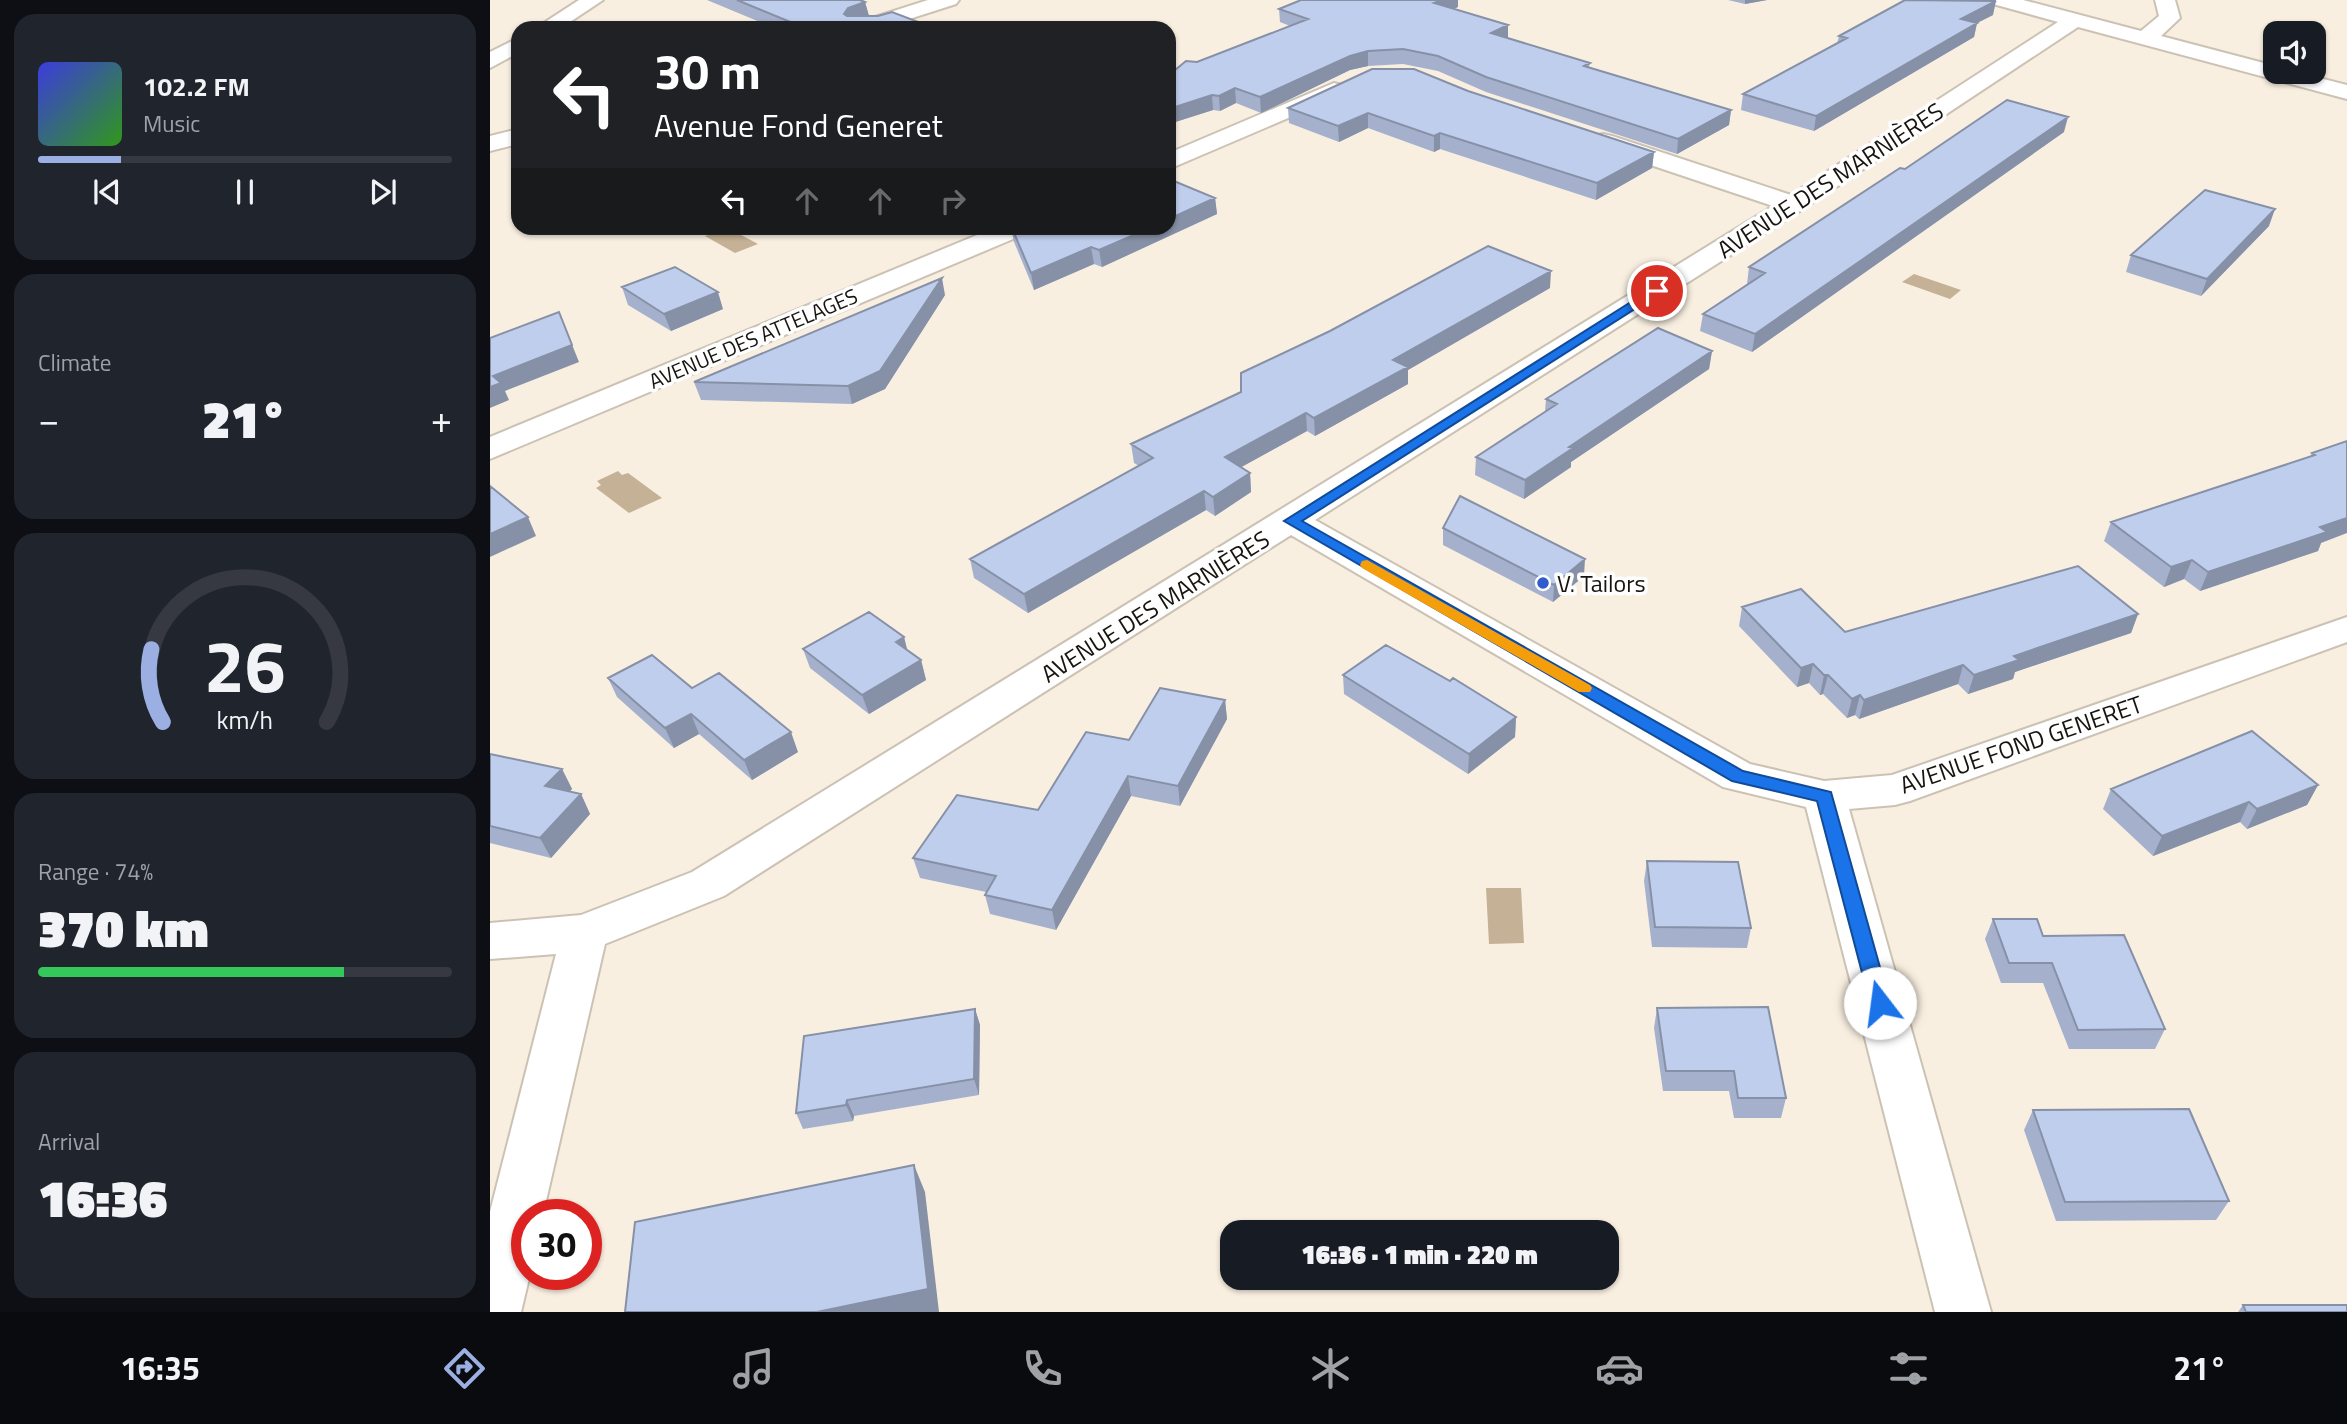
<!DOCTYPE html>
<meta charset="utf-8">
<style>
:root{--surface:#171b24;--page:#20242c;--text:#f1f3f6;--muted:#9ea1a6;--line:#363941;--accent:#9bafe3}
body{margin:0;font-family:"Titillium Web",sans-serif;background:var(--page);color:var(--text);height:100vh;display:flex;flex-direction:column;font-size:26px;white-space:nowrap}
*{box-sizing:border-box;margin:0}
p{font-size:23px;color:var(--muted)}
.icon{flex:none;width:38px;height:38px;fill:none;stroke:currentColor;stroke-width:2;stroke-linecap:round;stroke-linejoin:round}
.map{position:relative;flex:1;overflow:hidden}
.side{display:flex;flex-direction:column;gap:14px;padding:14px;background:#0d0f14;width:490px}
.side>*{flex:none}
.hud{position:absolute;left:21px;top:21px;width:665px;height:214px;border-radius:21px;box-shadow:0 2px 5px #0004;background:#202124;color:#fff;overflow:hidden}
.fabs{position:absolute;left:1773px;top:21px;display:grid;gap:14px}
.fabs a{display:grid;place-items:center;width:63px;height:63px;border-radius:14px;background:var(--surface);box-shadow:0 2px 5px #0004;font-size:35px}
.speed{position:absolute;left:21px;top:1199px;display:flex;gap:14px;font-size:35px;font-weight:700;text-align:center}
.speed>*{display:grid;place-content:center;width:91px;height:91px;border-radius:50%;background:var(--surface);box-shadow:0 2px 5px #0004;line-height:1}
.speed .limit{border:10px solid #d22;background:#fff;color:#111}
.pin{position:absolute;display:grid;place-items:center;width:60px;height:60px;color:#fff;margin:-30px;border:4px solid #fff;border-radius:50%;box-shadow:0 2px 7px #0007}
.me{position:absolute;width:77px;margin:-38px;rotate:345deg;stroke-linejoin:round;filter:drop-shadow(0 0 5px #0008)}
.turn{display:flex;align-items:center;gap:24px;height:147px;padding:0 28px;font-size:32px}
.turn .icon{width:91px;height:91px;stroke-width:2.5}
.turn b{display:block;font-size:49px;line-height:60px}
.lanes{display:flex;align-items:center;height:66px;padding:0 28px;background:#0003;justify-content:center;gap:35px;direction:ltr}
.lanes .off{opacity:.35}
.big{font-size:52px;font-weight:800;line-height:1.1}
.side .tile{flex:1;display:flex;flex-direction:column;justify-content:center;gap:10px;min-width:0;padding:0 24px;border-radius:21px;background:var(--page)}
.side .dial{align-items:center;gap:0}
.dial svg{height:182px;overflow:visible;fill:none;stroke:var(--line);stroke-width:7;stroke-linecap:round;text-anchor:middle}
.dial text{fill:var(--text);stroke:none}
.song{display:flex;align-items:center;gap:21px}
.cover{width:84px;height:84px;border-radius:10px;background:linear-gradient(135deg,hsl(240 70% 55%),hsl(110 70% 35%))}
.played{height:7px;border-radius:4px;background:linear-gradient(90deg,var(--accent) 20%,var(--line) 20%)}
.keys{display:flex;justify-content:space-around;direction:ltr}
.heat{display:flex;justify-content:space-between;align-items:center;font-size:38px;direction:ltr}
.charge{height:10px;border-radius:5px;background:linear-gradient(90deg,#34c759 74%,var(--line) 0)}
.trip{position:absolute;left:730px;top:1220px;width:399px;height:70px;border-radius:21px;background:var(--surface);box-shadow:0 2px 5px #0004;font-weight:800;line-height:70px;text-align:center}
.tab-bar{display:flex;height:112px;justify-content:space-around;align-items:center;background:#090b0e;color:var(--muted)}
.tab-bar .icon{width:49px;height:49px}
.tab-bar .active{color:var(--accent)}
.tab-bar b{font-size:32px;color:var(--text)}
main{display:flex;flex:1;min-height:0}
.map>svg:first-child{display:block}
</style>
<main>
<section class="side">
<div class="tile">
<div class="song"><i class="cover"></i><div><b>102.2 FM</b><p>Music</p></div></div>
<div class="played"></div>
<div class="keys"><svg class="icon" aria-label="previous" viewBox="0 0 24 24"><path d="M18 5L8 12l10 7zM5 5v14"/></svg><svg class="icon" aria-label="pause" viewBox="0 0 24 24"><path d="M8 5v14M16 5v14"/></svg><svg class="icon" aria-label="next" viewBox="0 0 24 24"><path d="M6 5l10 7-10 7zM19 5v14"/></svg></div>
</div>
<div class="tile"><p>Climate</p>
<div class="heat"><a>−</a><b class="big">21°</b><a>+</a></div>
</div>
<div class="tile dial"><svg viewBox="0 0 100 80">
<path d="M14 69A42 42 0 1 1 86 69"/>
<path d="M14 69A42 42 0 0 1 9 37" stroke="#9bafe3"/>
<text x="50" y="56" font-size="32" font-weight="700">26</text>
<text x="50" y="72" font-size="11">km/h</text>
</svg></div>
<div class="tile"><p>Range · 74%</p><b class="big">370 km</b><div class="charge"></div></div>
<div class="tile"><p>Arrival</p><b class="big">16:36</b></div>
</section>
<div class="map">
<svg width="1857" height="1312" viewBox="0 0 1857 1312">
<rect width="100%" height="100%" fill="#f9efe1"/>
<path fill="#c5b195" d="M238 228 268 244 245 253 215 236Z
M1424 274 1471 290 1460 299 1412 282Z
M128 471 132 475 138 473 172 498 139 513 106 488 111 485 107 481Z
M996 888H1031L1034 943 999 944Z"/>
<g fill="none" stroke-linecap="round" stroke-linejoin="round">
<g stroke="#ccc2b4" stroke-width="4">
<path id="minor" d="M89 0H113L71 28H46Z
M438 0H469L466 4 391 28H360L363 24Z
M1500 0H1533L1651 31 1669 16 1665 0H1685L1690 18 1671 36 1785 66V72H1806L1857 85V99L1588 27 1313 209 825 520 1260 764 1334 781 1402 775 1857 617V642L1420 801 1405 805 1359 809 1501 1312H1445L1316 807 1233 787 801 535 234 896 115 944 53 1214H37V1274H40L31 1312H0V1212L66 954 0 959V923L91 915 202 872 1283 206 1104 146 1101 141 1104 136 1113 134 1122 136 1301 195 1568 22 1503 4Z
M28 38V53L0 68V52Z
M844 83 852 85 855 90 852 95 679 169V153Z
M28 129V144L0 151V136Z
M504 228H539L535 234 0 459V437Z"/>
</g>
<use href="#minor" fill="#fff" fill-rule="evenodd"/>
</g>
<path fill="#a5b1cc" d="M217 0H370L375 2 379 16 444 28H284Z
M1238 0H1277L1255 4Z
M968 7 963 9 1018 38 1100 63 1099 67 1241 110 1239 125 1187 154 996 92 948 71 913 64 878 66 860 70 771 113 746 103 730 111 723 110 679 124V75L707 62 800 26 790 22 789 9Z
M1503 15 1487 23 1484 37 1324 131 1251 110 1253 94 1347 44 1349 36Z
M978 91 1164 152 1162 168 1106 200 950 149 944 152 878 128 849 142 799 123 798 108Z
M1574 132 1262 352 1210 331 1213 314 1257 284 1259 267 1415 169Z
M725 198 727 214 612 267 604 264 544 290 524 242 521 228H679Z
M1779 226 1711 296 1636 272 1641 255Z
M132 287 233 309 181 331 138 305Z
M1060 288 918 370V384L825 436 817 431 751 467 760 473 761 492 725 516 716 510 538 613 484 578 480 559 649 466 644 463 641 444Z
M455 295 395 389 362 404 211 400 204 382Z
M1222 351 1219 369 1081 462V467L1034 499 985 475 986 457 1055 412 1056 399Z
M1857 441 1831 543 1828 551 1710 591 1694 579 1674 587 1614 541 1621 522 1820 457 1822 453Z
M953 528 1094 576 1063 602 953 545Z
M1252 607 1355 632 1648 614 1641 633 1525 672 1523 679 1478 694 1468 684 1369 719 1365 715 1357 718 1333 694 1330 695 1319 683 1307 687 1249 626Z
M414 637 417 650 431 660 436 680 379 714 320 668 313 649Z
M853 675 960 681 1026 717 1025 737 978 774 854 694Z
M118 678 202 688 308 752 262 780 209 734 184 748 127 697Z
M735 700 737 719 690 806 641 796 566 930 500 914 495 895 496 892 430 878 423 858 548 810 639 740Z
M0 754 72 769 82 789 79 792 91 794 100 814 61 858 0 843Z
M1828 785 1817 805 1757 829 1750 822 1663 856 1613 809 1621 789Z
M1157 861 1261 928 1257 948 1162 947 1154 881Z
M1503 919 1553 936 1675 1029 1665 1049H1579L1553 983H1511L1495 939Z
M1167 1008 1296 1098 1291 1118H1244L1239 1091H1173L1164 1028Z
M485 1009 490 1025 489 1095 364 1116 363 1121 313 1129 306 1113Z
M1543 1110 1739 1201 1726 1220 1566 1221 1534 1130Z
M1753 1305 1857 1312H1748Z"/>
<path fill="#8690a6" d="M952 0H968V7L944 17V3Z
M1255 0H1277L1255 4Z
M1506 1 1503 15 1487 23 1484 37 1324 131 1326 116 1471 19Z
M375 2 379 16 357 28 354 14 358 8Z
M1018 25V39L1001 33Z
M878 51V66L860 70 771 113 770 97 860 56Z
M745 88 746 103 730 111 729 96Z
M722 95 723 110 679 124V109Z
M1241 110 1239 125 1187 154 1188 139Z
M878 113V128L849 142 848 126Z
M1578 117 1574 132 1262 352 1265 334Z
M950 133V149L944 152V136Z
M1164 152 1162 168 1106 200 1107 183Z
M725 198 727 214 612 267 609 250 660 228H679V219Z
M1785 209 1779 226 1711 296 1717 279Z
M601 247 604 264 544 290 541 273Z
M1061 271 1060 288 918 370V384L825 436 824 418 903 360Z
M452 278 455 295 395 389 362 404 358 386Z
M228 292 233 309 181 331 174 314Z
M69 312 89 362 15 391 19 400 0 408V387L3 376Z
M1222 351 1219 369 1081 462V467L1034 499 1035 480 1079 447Z
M816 413 817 431 737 475 735 457Z
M760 473 761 492 725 516 723 497Z
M714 491 716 510 538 613 534 594Z
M38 517 46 536 0 557V534Z
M1857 518V533L1831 543 1828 551 1710 591 1718 572 1830 527Z
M1095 559 1094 576 1063 602 1064 585Z
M1702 560 1694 579 1674 587 1681 567Z
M1648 614 1641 633 1525 672 1523 679 1478 694 1484 675 1524 656Z
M414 637 419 657 406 642Z
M431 660 436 680 379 714 372 695Z
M1323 664 1319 683 1307 687 1311 668Z
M1473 665 1468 684 1369 719 1374 700Z
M1334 675H1338L1333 694 1330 695Z
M1370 695 1365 715 1357 718 1362 699Z
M735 700 737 719 690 806 688 786Z
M201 714 209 734 184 748 175 728Z
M1026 717 1025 737 978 774 979 754Z
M301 732 308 752 262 780 254 760Z
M72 769 82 789 66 806 55 786Z
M638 776 641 796 566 930 562 910Z
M1828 785 1817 805 1757 829 1767 809Z
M91 794 100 814 61 858 50 838Z
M1759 802 1750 822 1663 856 1672 836Z
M485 1009 490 1025 489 1095 484 1079Z
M357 1100 364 1116 363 1121 356 1105Z
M424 1165 435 1192 449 1312H327Z"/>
<path fill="#c0ceed" stroke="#8690a6" stroke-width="2" d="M247 0H370L375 2 358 8 354 14 357 16H388L402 12 444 28H315Z
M811 0H952L944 3 1018 25 1001 33 1100 63 1094 66 1241 110 1188 139 996 77 948 56 913 49 878 51 860 56 770 97 745 88 729 96 722 95 679 109V75L696 61 707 62 818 19 789 9Z
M1415 0 1506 1 1471 19 1487 23 1326 116 1253 94 1357 38 1349 36Z
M882 69H924L978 91 1164 152 1107 183 950 133 944 136 878 113 848 126 798 108Z
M1517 100 1578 117 1265 334 1213 314 1275 273 1259 267 1410 168 1415 169Z
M679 179 725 198 679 219Z
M1715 190 1785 209 1717 279 1641 255Z
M522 228H660L609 250 601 247 541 273Z
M998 246 1061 271 903 360 918 367 824 418 816 413 735 457 760 473 723 497 714 491 534 594 480 559 663 458 641 444 751 392V373L840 331Z
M185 267 228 292 174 314 132 287Z
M452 278 390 371 358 386 204 382Z
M69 312 82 345 3 376 11 383 0 387V338Z
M1168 328 1222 351 1079 447 1083 448 1035 480 986 457 1067 404 1056 399Z
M1857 441V518L1830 527 1837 532 1718 572 1702 560 1681 567 1621 522 1825 455 1822 453Z
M0 486 38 517 0 534Z
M970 496 1095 559 1064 585 953 528Z
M1588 566 1648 614 1524 656 1529 660 1484 675 1473 665 1374 700 1370 695 1362 699 1338 675H1334L1323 664 1311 668 1252 607 1311 589 1355 632Z
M379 612 414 637 406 642 431 660 372 695 313 649Z
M896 645 960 681 963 678 1026 717 979 754 853 675Z
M162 655 202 688 229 673 301 732 254 760 201 714 175 728 118 678Z
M670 688 735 700 688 786 638 776 562 910 495 895 506 876 423 858 467 795 548 810 596 732 639 740Z
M1762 731 1828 785 1767 809 1759 802 1672 836 1621 789Z
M0 754 72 769 55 786 91 794 50 838 0 826Z
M1157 861 1248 862 1261 928 1165 927Z
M1503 919H1547L1553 936 1634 935 1675 1029 1588 1030 1562 963H1519Z
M1278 1007 1296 1098H1248L1244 1071H1176L1167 1008Z
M485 1009 484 1079 357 1100 356 1105 306 1113 314 1036Z
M1699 1109 1739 1201 1575 1202 1543 1110Z
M424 1165 438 1289 327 1312H135L145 1222Z
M1753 1305H1857V1312H1756Z"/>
<path fill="#1a73e8" stroke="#114b97" stroke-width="2" d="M1163 288 1173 291 812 521 1253 771 1341 792 1400 1003 1397 1008 1390 1011 1383 1008 1380 1003 1327 801 1242 781 794 521Z"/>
<path fill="#f59e0b" d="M877 560 1100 685 1102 688 1100 692H1089L872 568 870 565 872 561Z"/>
<circle fill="#315ccb" stroke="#fefefe" stroke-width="2.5" cx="1053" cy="583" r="7"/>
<g text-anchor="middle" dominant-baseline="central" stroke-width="7" stroke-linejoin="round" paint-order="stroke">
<g font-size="21" fill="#17140f" stroke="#fefefe">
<text transform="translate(263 338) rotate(-23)">AVENUE DES ATTELAGES</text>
</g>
<g font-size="24" fill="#17140f" stroke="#fefefe">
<text transform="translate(1340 180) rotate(-33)">AVENUE DES MARNIÈRES</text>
<text transform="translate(665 606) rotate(-32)">AVENUE DES MARNIÈRES</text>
<text transform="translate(1531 744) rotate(-19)">AVENUE FOND GENERET</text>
</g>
<g font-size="24" fill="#17140f" stroke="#fefefe" text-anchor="start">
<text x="1067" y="583">V. Tailors</text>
</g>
</g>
</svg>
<div class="fabs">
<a><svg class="icon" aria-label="sound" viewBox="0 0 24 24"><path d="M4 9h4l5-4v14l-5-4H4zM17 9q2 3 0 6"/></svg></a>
</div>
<div class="speed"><div class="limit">30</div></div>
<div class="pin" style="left:1167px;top:291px;background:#d93025"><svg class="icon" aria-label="arrive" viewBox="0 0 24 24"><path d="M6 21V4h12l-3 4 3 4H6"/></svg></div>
<svg class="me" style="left:1390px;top:1003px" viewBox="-20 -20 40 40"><circle r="19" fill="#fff"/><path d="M0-13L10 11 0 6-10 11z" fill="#1a73e8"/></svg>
<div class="trip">16:36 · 1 min · 220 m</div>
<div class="hud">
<div class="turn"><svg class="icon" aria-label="left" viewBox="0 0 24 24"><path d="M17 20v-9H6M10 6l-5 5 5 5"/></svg><div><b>30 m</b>Avenue Fond Generet</div></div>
<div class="lanes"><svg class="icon" aria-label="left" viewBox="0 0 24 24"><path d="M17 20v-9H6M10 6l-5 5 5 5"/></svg><svg class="icon off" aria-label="ahead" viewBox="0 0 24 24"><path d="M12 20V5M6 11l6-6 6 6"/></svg><svg class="icon off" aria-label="ahead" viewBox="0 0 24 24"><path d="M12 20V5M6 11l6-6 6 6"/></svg><svg class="icon off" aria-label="right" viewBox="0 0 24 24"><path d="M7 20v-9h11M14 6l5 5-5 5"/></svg></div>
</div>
</div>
</main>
<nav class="tab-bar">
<b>16:35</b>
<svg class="icon active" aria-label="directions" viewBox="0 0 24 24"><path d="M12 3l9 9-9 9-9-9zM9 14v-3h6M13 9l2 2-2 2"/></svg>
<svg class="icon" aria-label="music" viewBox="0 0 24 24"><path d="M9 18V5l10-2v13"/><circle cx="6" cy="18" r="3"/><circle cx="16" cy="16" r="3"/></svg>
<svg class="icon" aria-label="phone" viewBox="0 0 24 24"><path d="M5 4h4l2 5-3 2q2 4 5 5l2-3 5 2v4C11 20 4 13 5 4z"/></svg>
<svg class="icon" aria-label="climate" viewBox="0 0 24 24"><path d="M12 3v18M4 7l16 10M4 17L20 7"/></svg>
<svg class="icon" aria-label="car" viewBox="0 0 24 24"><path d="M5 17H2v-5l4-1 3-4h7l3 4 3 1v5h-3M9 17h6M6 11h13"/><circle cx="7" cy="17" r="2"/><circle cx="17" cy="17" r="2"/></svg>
<svg class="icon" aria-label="filters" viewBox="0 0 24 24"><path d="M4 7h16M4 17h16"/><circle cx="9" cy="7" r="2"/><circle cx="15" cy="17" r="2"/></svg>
<b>21°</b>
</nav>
